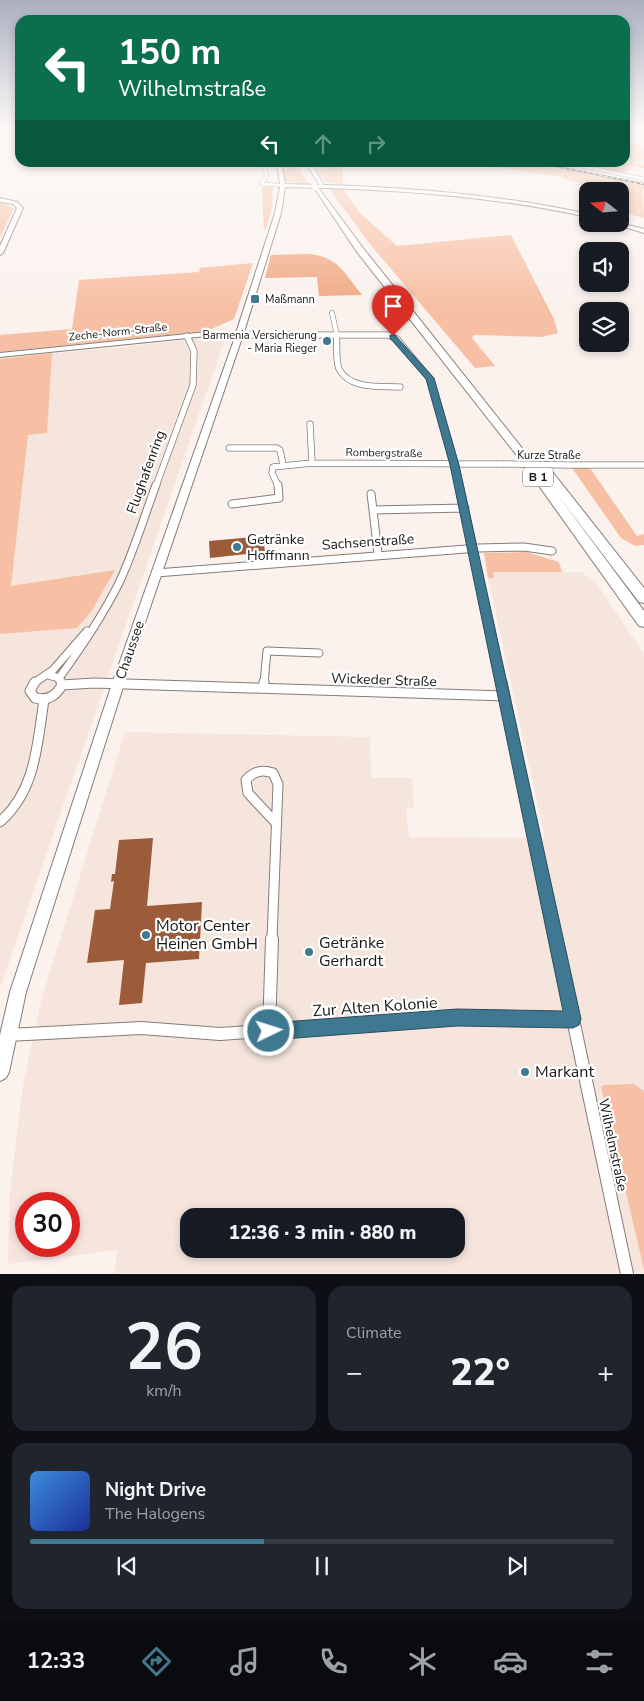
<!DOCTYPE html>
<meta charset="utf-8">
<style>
:root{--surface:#171b24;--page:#20242c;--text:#f1f3f6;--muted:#9ea1a6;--line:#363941;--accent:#3e7891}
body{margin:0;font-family:"Nunito Sans",sans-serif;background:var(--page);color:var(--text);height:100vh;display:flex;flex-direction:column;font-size:19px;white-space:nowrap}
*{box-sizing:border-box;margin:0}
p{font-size:16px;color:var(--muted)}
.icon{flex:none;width:28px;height:28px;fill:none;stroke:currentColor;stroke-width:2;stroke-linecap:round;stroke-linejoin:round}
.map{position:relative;height:1274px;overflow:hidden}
.side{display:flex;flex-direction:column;gap:12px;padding:12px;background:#0d0f14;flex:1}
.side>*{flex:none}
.guide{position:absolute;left:15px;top:15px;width:615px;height:152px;border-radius:15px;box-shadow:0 2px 8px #0003;background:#0b6e4f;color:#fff;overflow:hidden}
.needle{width:32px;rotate:287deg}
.buttons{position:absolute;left:579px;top:182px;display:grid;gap:10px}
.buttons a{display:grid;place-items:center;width:50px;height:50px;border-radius:10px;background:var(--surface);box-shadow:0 2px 8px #0003;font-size:25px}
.speed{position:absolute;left:15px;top:1192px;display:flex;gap:10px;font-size:25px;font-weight:700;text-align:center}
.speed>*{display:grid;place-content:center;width:65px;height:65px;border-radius:50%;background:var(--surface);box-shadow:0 2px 8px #0003;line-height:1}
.speed .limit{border:8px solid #d22;background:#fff;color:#111}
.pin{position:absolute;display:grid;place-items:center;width:42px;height:42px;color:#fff;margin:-51px -21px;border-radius:50% 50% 50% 0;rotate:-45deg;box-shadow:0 0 5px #0007}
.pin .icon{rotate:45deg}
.me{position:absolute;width:55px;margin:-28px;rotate:86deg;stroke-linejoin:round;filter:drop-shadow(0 0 4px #0008)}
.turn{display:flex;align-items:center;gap:18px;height:105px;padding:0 20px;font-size:22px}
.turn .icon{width:65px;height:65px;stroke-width:2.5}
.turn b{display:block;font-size:35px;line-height:42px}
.lanes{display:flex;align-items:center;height:48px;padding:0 20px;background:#0003;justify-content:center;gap:25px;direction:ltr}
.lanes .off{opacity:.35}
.big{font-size:38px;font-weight:800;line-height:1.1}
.side .tile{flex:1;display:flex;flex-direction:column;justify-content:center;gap:8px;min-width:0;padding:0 18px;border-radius:15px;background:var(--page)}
.side .dial{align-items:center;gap:0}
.dial b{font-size:65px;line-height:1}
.song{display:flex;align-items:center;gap:15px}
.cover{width:60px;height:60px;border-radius:8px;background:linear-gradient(135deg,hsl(210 70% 55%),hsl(230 70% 35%))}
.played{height:5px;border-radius:2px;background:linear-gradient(90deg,var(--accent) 40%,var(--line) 40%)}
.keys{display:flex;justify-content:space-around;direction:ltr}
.heat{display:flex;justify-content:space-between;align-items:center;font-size:28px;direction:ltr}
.side .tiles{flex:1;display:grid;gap:12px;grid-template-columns:1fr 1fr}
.tile:last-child{grid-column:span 2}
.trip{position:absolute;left:180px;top:1208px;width:285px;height:50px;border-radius:15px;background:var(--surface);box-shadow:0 2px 8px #0003;font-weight:800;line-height:50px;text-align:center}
.tab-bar{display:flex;height:80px;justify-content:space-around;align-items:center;background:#090b0e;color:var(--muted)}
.tab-bar .icon{width:35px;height:35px}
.tab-bar .selected{color:var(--accent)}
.tab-bar b{font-size:22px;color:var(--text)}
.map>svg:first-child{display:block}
</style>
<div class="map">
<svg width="644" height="1274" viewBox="0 0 644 1274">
<rect width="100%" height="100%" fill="#fbf2ee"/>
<path fill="#f5e5dd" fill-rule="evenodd" d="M200 339H225L0 988V359Z
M492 572H581L597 584 644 654V1273H115L117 1250 8 1264 10 1192 23 1085 42 997 125 732 370 737 371 778H412L414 808H406L409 837 545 838 488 578H494ZM26 1204H69V1246H26ZM189 1216H456V1249H189Z"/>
<path fill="#f7c0a4" d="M625 141 644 146V160L636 162 644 165V169L636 166 622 176 572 166V163L625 162Z
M281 163H296L309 184 284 181Z
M314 163H343V184L325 182Z
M448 163H526L641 184 644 185V190L580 184 560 177 503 168Z
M268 186 273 188 272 207 266 229H264L262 187Z
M328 187 342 188 361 214 397 246 511 235 554 319 558 333 542 337 474 335 472 338 495 366 475 368 370 244Z
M604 187 643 190 644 218 620 212V191H605Z
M0 203 14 208 0 238Z
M253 263 234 319 207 331 0 352V335L72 329 79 280 199 272 200 268Z
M52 353 47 433 28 435 11 586 115 570 91 612 77 628 0 634V359Z
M572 468H590L637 536 644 534V545L635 546 621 538Z
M526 552 559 562 562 572H493L494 578H488L484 553Z
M634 1084 644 1091V1269L601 1087 603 1085Z"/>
<path fill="#f0a984" d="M308 254C338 256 345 274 362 295L319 296 317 277 265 278 271 255Z"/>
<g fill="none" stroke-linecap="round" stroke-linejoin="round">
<path stroke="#f0a984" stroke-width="1" d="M625 148 644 156"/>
</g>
<path fill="#9c5c39" d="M263 536 265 552 210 558 209 541Z
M153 838 147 906 202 902 199 959 146 963 142 1003 119 1005 124 960 87 963 95 910 110 909 114 881 111 882 112 874H115L119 840Z"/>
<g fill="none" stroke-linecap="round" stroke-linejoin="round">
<g stroke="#847c78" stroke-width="4">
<path id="street-far5" d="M263 162 267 176 261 184 277 185
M581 166 644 179"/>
</g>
<g stroke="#847c78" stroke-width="5.5">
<path id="street-far4" d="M332 313 337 335"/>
</g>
<g stroke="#847c78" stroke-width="7">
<path id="street-far3" d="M336 334C338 344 335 359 339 369 350 390 381 386 400 387
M239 335H388L397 339 430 379 460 486
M310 424 312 463 502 464
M229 448H277L280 450 283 465
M567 465H644
M156 486 193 385 194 351 187 336
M278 486 272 473 273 467 312 463"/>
</g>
<g stroke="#847c78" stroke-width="9">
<path id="street-far2" d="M459 485 502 683
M371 494 373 510 465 508
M232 504 279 498 278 485
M373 510 378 554
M156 573 479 548 524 547 552 551
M48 675 59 678 61 683
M59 678C81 648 102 617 119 583 134 551 144 517 156 485
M34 683 53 670 87 631
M90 683H102
M264 683 267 651 319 653"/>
</g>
<g stroke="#847c78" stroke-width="11">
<path id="street-far1" d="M35 682 30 691 35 698C48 701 56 696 62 685L61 682
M502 682 556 940
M62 685 94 683 505 696
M263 688 264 682
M0 822C36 790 37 745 44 700
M272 940 278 784 273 773C262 769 254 771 246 780L248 793 276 823"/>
</g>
<g stroke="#847c78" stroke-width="14">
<path id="street" d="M556 939 627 1274
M269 1031 272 939
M8 1035 141 1028 220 1034 457 1017 573 1019"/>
</g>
<g stroke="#847c78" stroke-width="2">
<path id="secondary" d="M277 162H281L285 184C387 186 488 192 588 214V217C488 195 387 189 285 187L281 213 243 335 124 684 26 992 9 1072 6 1078 0 1081V1035L10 992 112 684 235 337 207 336 0 357V353L207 332 236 333 275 213 280 187 275 185 280 184Z
M0 198 17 202 23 208 3 253 0 255V246L17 208 13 204 0 202Z
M620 223 644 229V233L615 224Z"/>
</g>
<g stroke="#847c78" stroke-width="2">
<path id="highway" d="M305 162H311L324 186H320Z
M313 186H317L363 248 533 462 539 458 543 460 644 588V603L639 602 554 490 644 611V627L639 626 522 462 357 252Z"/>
</g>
<use href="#street-far5" stroke="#fff" stroke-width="3"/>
<use href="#street-far4" stroke="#fff" stroke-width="4.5"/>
<use href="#street-far3" stroke="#fff" stroke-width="5.5"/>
<use href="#street-far2" stroke="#fff" stroke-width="7"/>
<use href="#street-far1" stroke="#fff" stroke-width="9"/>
<use href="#street" stroke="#fff" stroke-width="12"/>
<use href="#secondary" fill="#fff" fill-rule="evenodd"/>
<use href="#highway" fill="#fff" fill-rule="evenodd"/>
<g stroke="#332f2d" stroke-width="2">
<path id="rail" d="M534 162 644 184"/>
</g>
<use href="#rail" stroke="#fff" stroke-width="1" stroke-dasharray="3" stroke-linecap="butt"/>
<g stroke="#847c78" stroke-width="7" stroke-linecap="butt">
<path id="street-bridge" d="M502 464 567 465"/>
</g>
<g stroke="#847c78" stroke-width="7" stroke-linecap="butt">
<path id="highway-bridge" d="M314 184 315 187"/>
</g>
<use href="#street-bridge" stroke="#fff" stroke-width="5.5"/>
<use href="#highway-bridge" stroke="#fff" stroke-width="6"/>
</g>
<linearGradient id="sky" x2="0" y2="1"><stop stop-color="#abb0c0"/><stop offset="0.42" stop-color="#fdf9f7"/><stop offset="1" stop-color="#fdf9f7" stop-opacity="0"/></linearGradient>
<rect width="644" height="307" fill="url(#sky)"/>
<path fill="#3e7891" stroke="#284e5e" d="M390 335H395L434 378 459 465 581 1019 579 1025 573 1028 457 1026 269 1040 263 1037 260 1031 263 1025 269 1023 457 1009 563 1011 450 465 426 379 390 338Z"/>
<g fill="#3e7891" stroke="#fff" stroke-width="2">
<rect x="250" y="294" width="10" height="10" rx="2.5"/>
<circle cx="327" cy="341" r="5"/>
<circle cx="237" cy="547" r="5"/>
<circle cx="146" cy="935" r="5"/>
<circle cx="309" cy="952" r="5"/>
<circle cx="525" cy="1072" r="5"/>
</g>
<g text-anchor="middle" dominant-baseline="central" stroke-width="4.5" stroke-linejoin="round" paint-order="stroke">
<g font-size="11" fill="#191614" stroke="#fff" text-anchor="start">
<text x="265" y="299">Maßmann</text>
<text x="317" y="335" text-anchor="end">Barmenia Versicherung<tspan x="317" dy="13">- Maria Rieger</tspan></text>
</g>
<g font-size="11" fill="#191614" stroke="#fff">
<text transform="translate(118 332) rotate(-6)">Zeche-Norm-Straße</text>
<text transform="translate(384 453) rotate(1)">Rombergstraße</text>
<text x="549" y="455">Kurze Straße</text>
</g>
<rect fill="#fff" stroke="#5e5c5a" stroke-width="1" x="523" y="467.5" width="30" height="19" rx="4"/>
<g font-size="12" font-weight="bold" fill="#191614">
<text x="538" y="477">B 1</text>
</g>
<g font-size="14" fill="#191614" stroke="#fff">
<text transform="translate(146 472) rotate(-70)">Flughafenring</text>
<text transform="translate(368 542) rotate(-4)">Sachsenstraße</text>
<text transform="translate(130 650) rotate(-71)">Chaussee</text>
<text transform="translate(384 680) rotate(2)">Wickeder Straße</text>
<text transform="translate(613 1145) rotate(78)">Wilhelmstraße</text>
</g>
<g font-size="14" fill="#191614" stroke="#fff" text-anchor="start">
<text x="247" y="539">Getränke<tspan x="247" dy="16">Hoffmann</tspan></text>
</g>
<g font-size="16" fill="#191614" stroke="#fff" text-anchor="start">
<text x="156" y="926">Motor Center<tspan x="156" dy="18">Heinen GmbH</tspan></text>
<text x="319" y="943">Getränke<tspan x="319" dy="18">Gerhardt</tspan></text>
<text x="535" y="1072">Markant</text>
</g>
<g font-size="16" fill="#191614" stroke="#fff">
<text transform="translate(375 1007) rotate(-4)">Zur Alten Kolonie</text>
</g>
</g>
</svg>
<div class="buttons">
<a><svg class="needle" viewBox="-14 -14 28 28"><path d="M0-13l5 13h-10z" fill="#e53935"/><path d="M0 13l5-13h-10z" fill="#9ea1a6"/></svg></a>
<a><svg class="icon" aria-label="sound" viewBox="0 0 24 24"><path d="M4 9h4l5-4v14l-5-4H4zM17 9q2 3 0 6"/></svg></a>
<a><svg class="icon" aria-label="layers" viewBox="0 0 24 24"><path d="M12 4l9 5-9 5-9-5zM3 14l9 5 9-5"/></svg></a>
</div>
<div class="speed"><div class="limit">30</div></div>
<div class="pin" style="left:393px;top:336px;background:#d93025"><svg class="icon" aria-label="arrive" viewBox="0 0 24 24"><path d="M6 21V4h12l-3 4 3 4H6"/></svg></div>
<svg class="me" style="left:269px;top:1031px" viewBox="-20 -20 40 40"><circle r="17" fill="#3e7891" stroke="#fff" stroke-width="3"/><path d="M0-11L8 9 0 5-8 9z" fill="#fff"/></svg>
<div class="trip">12:36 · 3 min · 880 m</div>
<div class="guide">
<div class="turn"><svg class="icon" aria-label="left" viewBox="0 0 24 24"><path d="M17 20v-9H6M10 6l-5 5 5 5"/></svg><div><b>150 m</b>Wilhelmstraße</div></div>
<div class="lanes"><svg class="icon" aria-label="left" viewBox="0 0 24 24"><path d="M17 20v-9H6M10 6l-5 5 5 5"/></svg><svg class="icon off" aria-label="ahead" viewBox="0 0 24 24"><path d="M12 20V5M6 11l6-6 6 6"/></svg><svg class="icon off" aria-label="right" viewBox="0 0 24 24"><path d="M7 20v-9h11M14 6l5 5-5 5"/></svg></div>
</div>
</div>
<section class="side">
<div class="tiles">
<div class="tile dial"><b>26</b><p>km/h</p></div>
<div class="tile"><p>Climate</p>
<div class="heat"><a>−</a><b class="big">22°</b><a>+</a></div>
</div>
<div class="tile">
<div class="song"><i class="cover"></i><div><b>Night Drive</b><p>The Halogens</p></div></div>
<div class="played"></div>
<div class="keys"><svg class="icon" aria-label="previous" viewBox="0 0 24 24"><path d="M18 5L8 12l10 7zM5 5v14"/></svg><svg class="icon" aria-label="pause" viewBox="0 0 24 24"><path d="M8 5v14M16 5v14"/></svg><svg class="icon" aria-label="next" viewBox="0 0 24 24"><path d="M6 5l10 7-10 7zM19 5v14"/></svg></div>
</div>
</div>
</section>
<nav class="tab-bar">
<b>12:33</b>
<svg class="icon selected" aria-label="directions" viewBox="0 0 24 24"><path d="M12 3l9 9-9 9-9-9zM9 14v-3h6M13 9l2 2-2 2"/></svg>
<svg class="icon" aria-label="music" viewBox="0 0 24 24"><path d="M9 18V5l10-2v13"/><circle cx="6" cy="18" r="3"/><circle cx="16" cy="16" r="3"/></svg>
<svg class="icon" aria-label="phone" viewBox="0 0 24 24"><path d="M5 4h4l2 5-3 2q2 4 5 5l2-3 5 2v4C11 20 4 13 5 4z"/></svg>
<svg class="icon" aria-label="climate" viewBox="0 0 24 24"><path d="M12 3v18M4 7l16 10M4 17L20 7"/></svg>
<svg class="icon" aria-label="car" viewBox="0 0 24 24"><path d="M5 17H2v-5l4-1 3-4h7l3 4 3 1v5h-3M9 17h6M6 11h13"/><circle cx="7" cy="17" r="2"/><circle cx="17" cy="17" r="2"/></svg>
<svg class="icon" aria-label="filters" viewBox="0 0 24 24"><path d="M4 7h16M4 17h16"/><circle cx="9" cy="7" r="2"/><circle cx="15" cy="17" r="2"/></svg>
</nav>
